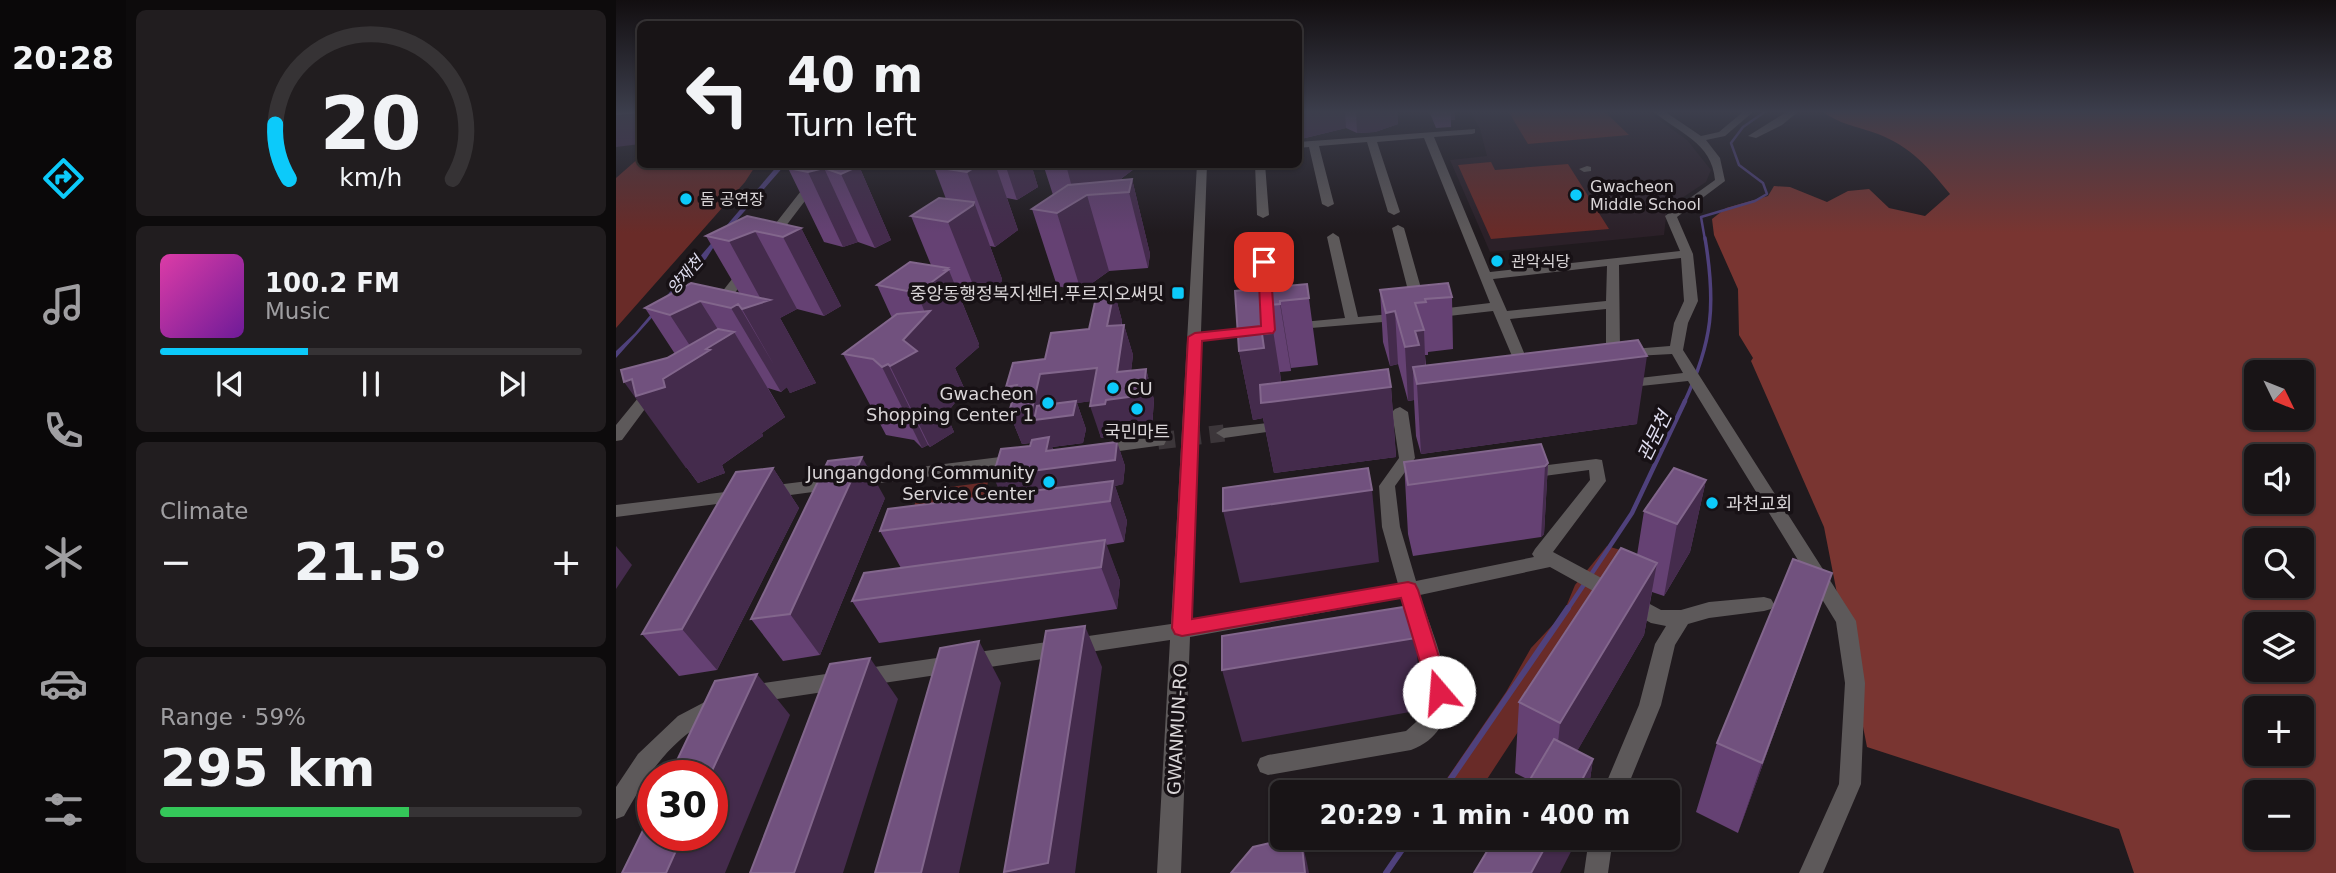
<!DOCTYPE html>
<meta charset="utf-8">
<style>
:root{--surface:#181416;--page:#211d1f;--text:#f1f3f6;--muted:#9f9ea1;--line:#363335;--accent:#0ccafa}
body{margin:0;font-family:"DejaVu Sans","Noto Sans KR",sans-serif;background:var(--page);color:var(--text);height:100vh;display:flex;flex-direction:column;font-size:26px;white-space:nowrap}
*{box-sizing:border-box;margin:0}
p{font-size:23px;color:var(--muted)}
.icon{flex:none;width:38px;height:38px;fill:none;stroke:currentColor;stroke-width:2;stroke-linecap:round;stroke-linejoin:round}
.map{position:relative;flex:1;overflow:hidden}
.panel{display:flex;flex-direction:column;gap:10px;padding:10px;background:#0d0b0c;width:490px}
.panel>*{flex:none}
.guide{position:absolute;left:21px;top:21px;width:665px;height:147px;border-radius:10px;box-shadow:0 2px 5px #0004,0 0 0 2px var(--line);background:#181416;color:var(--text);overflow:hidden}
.needle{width:46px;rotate:133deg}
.tools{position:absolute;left:1628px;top:360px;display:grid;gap:14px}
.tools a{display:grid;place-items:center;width:70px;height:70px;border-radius:10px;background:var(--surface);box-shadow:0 2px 5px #0004,0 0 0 2px var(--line);font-size:35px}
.speed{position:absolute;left:21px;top:760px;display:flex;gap:14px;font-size:35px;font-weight:700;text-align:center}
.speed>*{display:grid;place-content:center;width:91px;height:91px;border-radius:50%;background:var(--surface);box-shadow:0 2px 5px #0004,0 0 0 2px var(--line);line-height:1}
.speed .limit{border:10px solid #d22;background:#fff;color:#111}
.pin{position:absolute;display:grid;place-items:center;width:60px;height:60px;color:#fff;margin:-30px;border-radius:14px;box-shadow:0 4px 10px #0006}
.me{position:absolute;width:77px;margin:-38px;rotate:342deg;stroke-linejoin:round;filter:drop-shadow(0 0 5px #0008)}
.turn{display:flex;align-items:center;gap:24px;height:147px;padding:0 35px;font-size:32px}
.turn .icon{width:91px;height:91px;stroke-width:2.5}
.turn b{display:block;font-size:49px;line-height:60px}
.big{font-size:52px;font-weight:800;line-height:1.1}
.panel .widget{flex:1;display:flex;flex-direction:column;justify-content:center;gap:10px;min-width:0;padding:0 24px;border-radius:10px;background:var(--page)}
.panel .dial{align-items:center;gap:0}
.dial svg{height:182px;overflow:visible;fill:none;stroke:var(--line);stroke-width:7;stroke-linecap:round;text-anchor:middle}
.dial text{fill:var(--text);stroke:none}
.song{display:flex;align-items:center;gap:21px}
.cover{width:84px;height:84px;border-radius:10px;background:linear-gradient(135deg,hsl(320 70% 55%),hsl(280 70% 35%))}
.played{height:7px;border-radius:4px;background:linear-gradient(90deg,var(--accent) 35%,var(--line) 35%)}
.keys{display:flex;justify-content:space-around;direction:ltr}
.heat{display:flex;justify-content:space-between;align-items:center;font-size:38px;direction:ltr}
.charge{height:10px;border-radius:5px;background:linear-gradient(90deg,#34c759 59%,var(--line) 0)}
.trip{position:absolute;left:654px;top:780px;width:410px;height:70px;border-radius:10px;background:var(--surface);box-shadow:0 2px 5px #0004,0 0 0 2px var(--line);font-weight:800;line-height:70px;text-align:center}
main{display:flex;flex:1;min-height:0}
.tabs{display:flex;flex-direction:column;width:126px;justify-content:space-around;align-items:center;background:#0a0809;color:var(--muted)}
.tabs .icon{width:49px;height:49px}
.tabs .active{color:var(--accent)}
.tabs b{font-size:32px;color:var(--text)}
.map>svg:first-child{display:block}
</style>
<main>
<nav class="tabs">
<b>20:28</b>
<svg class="icon active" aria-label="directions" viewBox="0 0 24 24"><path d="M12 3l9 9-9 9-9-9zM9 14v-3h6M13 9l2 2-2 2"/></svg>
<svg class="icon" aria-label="music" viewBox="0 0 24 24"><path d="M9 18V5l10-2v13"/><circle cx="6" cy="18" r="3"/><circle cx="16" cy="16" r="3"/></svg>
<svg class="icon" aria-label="phone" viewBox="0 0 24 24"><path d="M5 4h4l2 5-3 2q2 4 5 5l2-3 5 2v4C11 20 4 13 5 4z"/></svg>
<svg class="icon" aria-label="climate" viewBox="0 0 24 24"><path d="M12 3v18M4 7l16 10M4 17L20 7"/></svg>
<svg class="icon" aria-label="car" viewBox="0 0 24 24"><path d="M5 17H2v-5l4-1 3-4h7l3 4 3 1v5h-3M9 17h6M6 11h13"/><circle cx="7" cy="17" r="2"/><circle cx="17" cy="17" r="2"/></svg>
<svg class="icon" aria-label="filters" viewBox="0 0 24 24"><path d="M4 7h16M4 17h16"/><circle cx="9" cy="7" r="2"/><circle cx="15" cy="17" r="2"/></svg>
</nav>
<section class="panel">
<div class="widget dial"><svg viewBox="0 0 100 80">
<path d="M14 69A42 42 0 1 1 86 69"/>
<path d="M14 69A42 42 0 0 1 8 45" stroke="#0ccafa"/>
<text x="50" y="56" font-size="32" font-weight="700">20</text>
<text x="50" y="72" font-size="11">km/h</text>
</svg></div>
<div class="widget">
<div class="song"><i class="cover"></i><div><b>100.2 FM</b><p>Music</p></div></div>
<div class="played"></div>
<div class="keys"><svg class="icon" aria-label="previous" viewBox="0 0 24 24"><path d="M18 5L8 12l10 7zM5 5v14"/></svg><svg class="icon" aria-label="pause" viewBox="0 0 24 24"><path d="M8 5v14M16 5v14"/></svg><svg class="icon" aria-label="next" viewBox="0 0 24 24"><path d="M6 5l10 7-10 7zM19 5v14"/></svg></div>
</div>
<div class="widget"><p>Climate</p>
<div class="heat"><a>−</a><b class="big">21.5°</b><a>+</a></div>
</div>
<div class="widget"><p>Range · 59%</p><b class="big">295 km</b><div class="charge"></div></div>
</section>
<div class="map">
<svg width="1720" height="873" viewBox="0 0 1720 873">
<rect width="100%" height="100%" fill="#201a1e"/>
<path fill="#2b2028" d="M854 111H1031L1071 140 1095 170 1090 182 1051 208 1048 235 874 252 834 160 871 156 864 129Z"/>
<path fill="#692b28" d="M892 111H988L1013 135 912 144Z
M24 157V164L140 165 129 182 0 328V178Z
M875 162 879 170 952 164 993 229 875 239 842 165Z
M372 482 365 509 294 519 303 491Z
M991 546 1018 554 862 793H821L890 692 915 648 947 614 959 585Z"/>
<path fill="#793531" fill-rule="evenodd" d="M1206 111H1720V873H1518L1503 829 1251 747 1208 527 1135 361 1137 358 1123 335 1122 289 1098 235 1096 219 1110 208 1152 196 1158 186 1174 187 1211 202 1232 191 1253 189 1273 208 1309 216 1334 194C1312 167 1295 147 1262 134 1243 127 1222 124 1206 111ZM1640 373H1685V418H1640ZM1640 457H1685V502H1640ZM1640 541H1685V586H1640ZM1640 625H1685V670H1640ZM1640 709H1685V754H1640ZM1640 793H1685V838H1640Z"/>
<path fill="#4f417c" d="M162 165H169L99 245 90 259 82 266 0 358V351L19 333Z"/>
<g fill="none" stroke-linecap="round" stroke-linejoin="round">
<path stroke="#4f417c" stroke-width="2.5" d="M1089 240 1085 217 1139 201 1151 194 1147 183 1123 165 1115 143 1127 127 1150 111"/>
<path stroke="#4f417c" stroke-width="3.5" d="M1068 403C1097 341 1100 304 1089 238"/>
<path stroke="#4f417c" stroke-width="4.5" d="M974 576 1016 513 1069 401
M951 610 969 583"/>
<path stroke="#4f417c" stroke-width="6" d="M825 793 952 608
M770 873 794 838"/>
<path stroke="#3c363a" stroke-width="17" stroke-dasharray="17 9" stroke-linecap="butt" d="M542 441 608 433"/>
<path fill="#5d595a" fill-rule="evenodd" d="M1037 111H1048L1085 136 1103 132 1128 111H1138L1109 136 1090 140 1104 158 1109 181 1061 217 1077 254 1082 301 1072 323 1067 350 1240 621 1249 683 1245 784 1207 873H1183L1223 784 1229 683 1220 622 1072 381 1006 388 999 384 1006 380 1067 373 1056 354 982 358 980 355 982 352 990 350V309L894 319 916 372 909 376 904 375 877 311 815 318 808 314 815 310 874 303 808 138 761 142 784 212 778 215 772 212 751 142 703 146 718 204 712 207 706 204 693 147 682 148V142L859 129V133L856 134 818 137 874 272 1064 251 1049 216 1099 180C1096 142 1062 133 1037 111ZM1065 258 1068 301 1058 323 1054 346 1004 350 1003 265ZM991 266 990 301 891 311 877 279Z
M1172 111H1183L1166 125 1140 138 1132 136Z
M206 164H217L157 243H149V237Z
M581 164H591L585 332 643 327 650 331 643 335 585 341 574 621 782 584 766 527 763 486 783 458 776 412 779 409 784 407 792 412 799 458 779 486 784 527 800 581 918 557 916 554 919 549 974 480 973 470 913 478 905 472 907 468 980 459 986 460 990 481 937 552 1045 610H1065L1093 602 1148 597 1155 599 1158 604 1155 609 1148 611 1093 618 1072 624 1059 645 1045 705 1009 793H986L1023 705 1039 644 1050 626 1035 623 934 567 804 595C818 642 862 725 795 750L652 775 644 772 641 765 644 758 652 755 790 731 809 714 813 692 786 598 574 637 565 873H541L554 640 134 703 127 700 124 694 127 688 134 685 555 624Z
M639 164H649L653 215 647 218 641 215Z
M971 166 975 167V171L968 172 963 169Z
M994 199 1000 202 998 204 990 205 984 202Z
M782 225 788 228 810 306 808 309 803 310 796 306 776 228Z
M717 233 723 237 742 317 786 313 791 314V320L671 330 669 327 676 323 729 318 711 237Z
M647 236 653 240 658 310 651 314 644 310 641 240Z
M131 264 137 268 105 312H95V306L127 265Z
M36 386 43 390 6 440 0 441V425L31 387Z
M668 421 676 426 673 429 608 438 600 433 608 428Z
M542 436 550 441 548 445 481 454 473 449 481 444Z
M400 455 406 456 408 460 406 464 152 498 146 496 144 492 146 488 152 486Z
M126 490 132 492 134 496 132 500 0 517V505Z
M102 695 109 698 113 704C108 713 75 729 64 740 40 761 24 788 8 816L0 819V787L22 754 62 716Z
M973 838H997L992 873H968Z"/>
</g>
<path fill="#654173" d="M682 111H781L782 124 759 132 741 133 730 128 685 139 682 138Z
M813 111H839V120H835V127L820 128Z
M322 164H415L422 187 401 200 391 198 402 230 379 247 374 246 386 279V281L363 300 344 297 363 344 362 345 363 347 339 368 349 390 330 414 338 432 314 447 312 445 306 448 298 440 270 435 227 354 276 318 261 285 315 265 295 216 330 199 318 167Z
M427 164H517L518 169 506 178V180L516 179 534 254 532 268 493 271 465 291 441 286 416 209 437 195Z
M243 166 275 240 259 248 242 242 227 247 208 242 172 168Z
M131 216 185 228 225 306 208 316 181 309 164 318 200 383 174 393 171 387 165 392 152 388 169 417 146 433 147 436 106 465 109 473 82 483 71 468H70L51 358 59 354 29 308 124 294 90 236Z
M691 284 702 365 675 368V371L664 372 665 382 775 387 780 457 658 473 647 418 637 420 623 351 619 291Z
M764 290 836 297 837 349 812 352V355H809L810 365 1021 424 805 454 800 436 798 400 792 401 782 364 774 366 767 342Z
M498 291 506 321V325H508L517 355 515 371 530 369 538 400 536 427 500 431 499 436 485 438 475 401 461 403 470 429 467 443 436 447 438 450 501 442 509 466 507 484 499 486 511 521 508 542 490 545 504 581 501 609 263 643 236 601 285 568 264 531 386 495 415 443 406 444 393 412 429 359 473 329Z
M788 462 932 463 928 534 925 537 797 556 792 534Z
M157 468 183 508 101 670 63 676 26 634Z
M1090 480 1074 552 1048 596 1036 592 1028 635 961 751 977 759 972 793H906L913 780 899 773 903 702 1021 555 1028 511Z
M269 498 204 655 167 661 135 619Z
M1216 573 1190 645 1122 833 1080 812 1101 743Z"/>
<path fill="#442b4c" d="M0 111 24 112V144L0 147Z
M682 111H729L730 128 685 139Z
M740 111H781L782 124 759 132 741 133Z
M835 111H839V120H835Z
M257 164H271L258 168Z
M364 164H379L402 230 379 247 351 172Z
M389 164H415L422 187 401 200Z
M451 164H517L518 169 506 178 509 192 471 195 493 271 465 291 441 213 460 202 450 165Z
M243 166 275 240 259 248 225 174Z
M208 168 242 242 227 247 192 172Z
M516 179 534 254 532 268 513 192Z
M358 202 386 279V281L363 300 332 222Z
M185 228 225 306 208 316 167 237Z
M139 231 181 309 164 318 200 383 174 393 126 309 147 303 113 241Z
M332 268 363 344 362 345 363 347 339 368 349 390 330 414 338 432 314 447 274 366 287 340 310 315 301 293Z
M498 291 506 321 500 357 491 326Z
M84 301 108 339 118 332 169 417 146 433 147 436 106 465 109 473 82 483 71 468H70L8 382 16 379H47L82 358 54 315Z
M664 301 675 368V371L664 304Z
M122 304 171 387 165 392 115 308Z
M653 305 668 400 775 387 780 457 658 473 647 418 637 420 623 351 646 334Z
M779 311 782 364 774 366 770 313Z
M508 325 517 355 512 397 530 369 538 400 536 427 500 431 499 436 485 438 474 406 501 372Z
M808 330 810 383 1031 356 1021 424 805 454 801 384 797 367 798 400 792 401 789 347 799 331Z
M272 364 312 445 306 448 266 367Z
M481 368 491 399 461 403 470 429 467 443 436 447 442 462 501 442 509 466 507 484 499 486 511 521 508 542 494 501H388L377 476 426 441 406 444 393 412 400 411 390 387 424 374Z
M246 457 269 498 204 655 174 614Z
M932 463 928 534 925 537 929 466Z
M157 468 183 508 101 670 66 629Z
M1090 480 1074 552 1048 596 1061 524Z
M756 490 763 562 624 583 607 511Z
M489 540 504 581 501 609 485 567Z
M0 546 16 565 0 589Z
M1041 563 1028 635 937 793 944 723Z
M1216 573 1190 645 1122 833 1146 763Z
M469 626 486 667 459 873H389L388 872Z
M800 638 805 710 626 742 606 670Z
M363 641 385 683 343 873H305Z
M254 658 282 699 227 873H178Z
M141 674 174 715 109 873H50L67 835H96V775H94Z
M977 759 972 793H959Z
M685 838 691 863 693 873H689Z
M934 838H962L944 873H915Z"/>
<path fill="#71517e" stroke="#82668c" stroke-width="2" d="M0 111H24V112L0 114Z
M178 164H236L243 166 225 174 208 168 192 172 172 168Z
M322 164H364L351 172 318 167Z
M516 179 513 192 471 195 441 213 416 209 452 185Z
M323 198 358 202 357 205 332 222 295 216Z
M131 216 185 228 167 237 139 231 113 241 90 236Z
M294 262 332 268 329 270H332L301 293 261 285Z
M75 283 154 300 126 309 122 304 115 308 84 301 54 315 29 308Z
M832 283 836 297 809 299 810 302 799 303 808 330 799 331 803 345 789 347 779 311 770 313 764 290Z
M691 284 693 298 664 301V304L653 305 656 333 646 334 648 348 623 351 619 291Z
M498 291 491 326 508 325 501 372 530 369 527 395 490 400 489 404 474 406 481 368 424 374 416 409 393 412 401 385 390 387 397 363 429 359 435 333 473 329 481 293Z
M314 311 287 340 301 351 274 366 272 364 266 367 257 359 227 354 281 314Z
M102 329 118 332 90 349 94 350 47 379 49 387 20 396 16 379 8 382 5 370 51 358Z
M1022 340 1031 356 801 384 797 367Z
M772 369 775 387 645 403 644 385Z
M460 401 457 415 418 420 421 406Z
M433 437 430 451 501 442 499 460 377 476 385 449 414 446 416 440Z
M925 444 932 463 929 466 792 485 788 462Z
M246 457 174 614 135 619 212 461Z
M157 468 66 629 26 634 120 472Z
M752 468 756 490 607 511V488Z
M1058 468 1090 480 1061 524 1028 511Z
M497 481 494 501 264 531 272 509Z
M489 540 485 567 236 601 248 573Z
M1005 548 1041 563 944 723 903 702Z
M1177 559 1216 573 1146 763 1101 743Z
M794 606 800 638 606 670V636Z
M469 626 432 863 388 872 430 631Z
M363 641 305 873H259L324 648Z
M254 658 178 873H134L214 664Z
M141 674 94 775H54L99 681Z
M938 739 977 759 959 793H906Z
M37 810V835H67L50 873H6Z
M675 838H685L689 873H615L637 847Z
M879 838H934L915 873H858Z"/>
<linearGradient id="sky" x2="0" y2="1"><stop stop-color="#120e10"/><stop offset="0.48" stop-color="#3c3e4c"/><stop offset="1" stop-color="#3c3e4c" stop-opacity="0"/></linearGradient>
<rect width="1720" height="233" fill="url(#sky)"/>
<path fill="#e11d48" stroke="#92132f" stroke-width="2" d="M648 259 654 262 659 330 657 333 586 341 576 619 792 582 799 584 802 590 834 692 830 698 823 701 816 698 813 692 785 598 566 636 559 634 556 628 572 337 579 333 645 326 642 262Z"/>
<g fill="#0ccafa" stroke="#171115" stroke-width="2.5">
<circle cx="960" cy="195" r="7"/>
<circle cx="70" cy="199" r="7"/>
<circle cx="881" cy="261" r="7"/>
<rect x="555" y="286" width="14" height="14" rx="3.5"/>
<circle cx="497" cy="388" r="7"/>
<circle cx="432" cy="403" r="7"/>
<circle cx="521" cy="409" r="7"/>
<circle cx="433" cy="482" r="7"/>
<circle cx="1096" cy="503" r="7"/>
</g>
<g text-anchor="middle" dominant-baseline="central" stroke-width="7" stroke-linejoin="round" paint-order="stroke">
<g font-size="16" fill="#dad6d8" stroke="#171115" text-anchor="start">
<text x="974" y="186">Gwacheon<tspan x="974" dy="18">Middle School</tspan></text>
<text x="84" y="199">돔 공연장</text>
<text x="895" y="261">관악식당</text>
</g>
<g font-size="16" font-style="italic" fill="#e1dff1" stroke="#171115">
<text transform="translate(69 275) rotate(-49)">양재천</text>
</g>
<g font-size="18" fill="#dad6d8" stroke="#171115" text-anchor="end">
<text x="548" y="293">중앙동행정복지센터.푸르지오써밋</text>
<text x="511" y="388" text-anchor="start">CU</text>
<text x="418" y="393">Gwacheon<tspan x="418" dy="21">Shopping Center 1</tspan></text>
<text x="521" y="431" text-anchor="middle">국민마트</text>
<text x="419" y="472">Jungangdong Community<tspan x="419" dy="21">Service Center</tspan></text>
<text x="1110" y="503" text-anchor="start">과천교회</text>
</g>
<g font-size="18" fill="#dad6d8" stroke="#171115">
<text transform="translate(561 729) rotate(-87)">GWANMUN-RO</text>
</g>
<g font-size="19" font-style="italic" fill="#e1dff1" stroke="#171115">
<text transform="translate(1038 436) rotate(-64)">관문천</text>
</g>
</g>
</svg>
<div class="tools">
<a><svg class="needle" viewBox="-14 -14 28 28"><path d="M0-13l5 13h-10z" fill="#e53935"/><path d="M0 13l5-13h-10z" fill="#9f9ea1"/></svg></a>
<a><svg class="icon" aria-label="sound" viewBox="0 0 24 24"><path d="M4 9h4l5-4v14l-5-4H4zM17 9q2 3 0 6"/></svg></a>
<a><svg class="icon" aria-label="search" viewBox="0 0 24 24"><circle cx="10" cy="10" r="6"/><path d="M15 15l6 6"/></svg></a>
<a><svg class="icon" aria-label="layers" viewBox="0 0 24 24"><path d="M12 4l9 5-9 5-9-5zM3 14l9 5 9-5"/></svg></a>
<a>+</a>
<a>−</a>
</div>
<div class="speed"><div class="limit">30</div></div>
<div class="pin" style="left:648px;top:262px;background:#d93025"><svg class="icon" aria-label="arrive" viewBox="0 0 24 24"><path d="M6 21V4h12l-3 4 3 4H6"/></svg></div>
<svg class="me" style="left:823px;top:692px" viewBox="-20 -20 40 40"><circle r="19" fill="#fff"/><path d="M0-13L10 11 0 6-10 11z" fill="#e11d48"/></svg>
<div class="trip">20:29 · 1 min · 400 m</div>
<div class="guide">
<div class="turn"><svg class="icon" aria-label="left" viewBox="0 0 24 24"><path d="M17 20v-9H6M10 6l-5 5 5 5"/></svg><div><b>40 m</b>Turn left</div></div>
</div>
</div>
</main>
